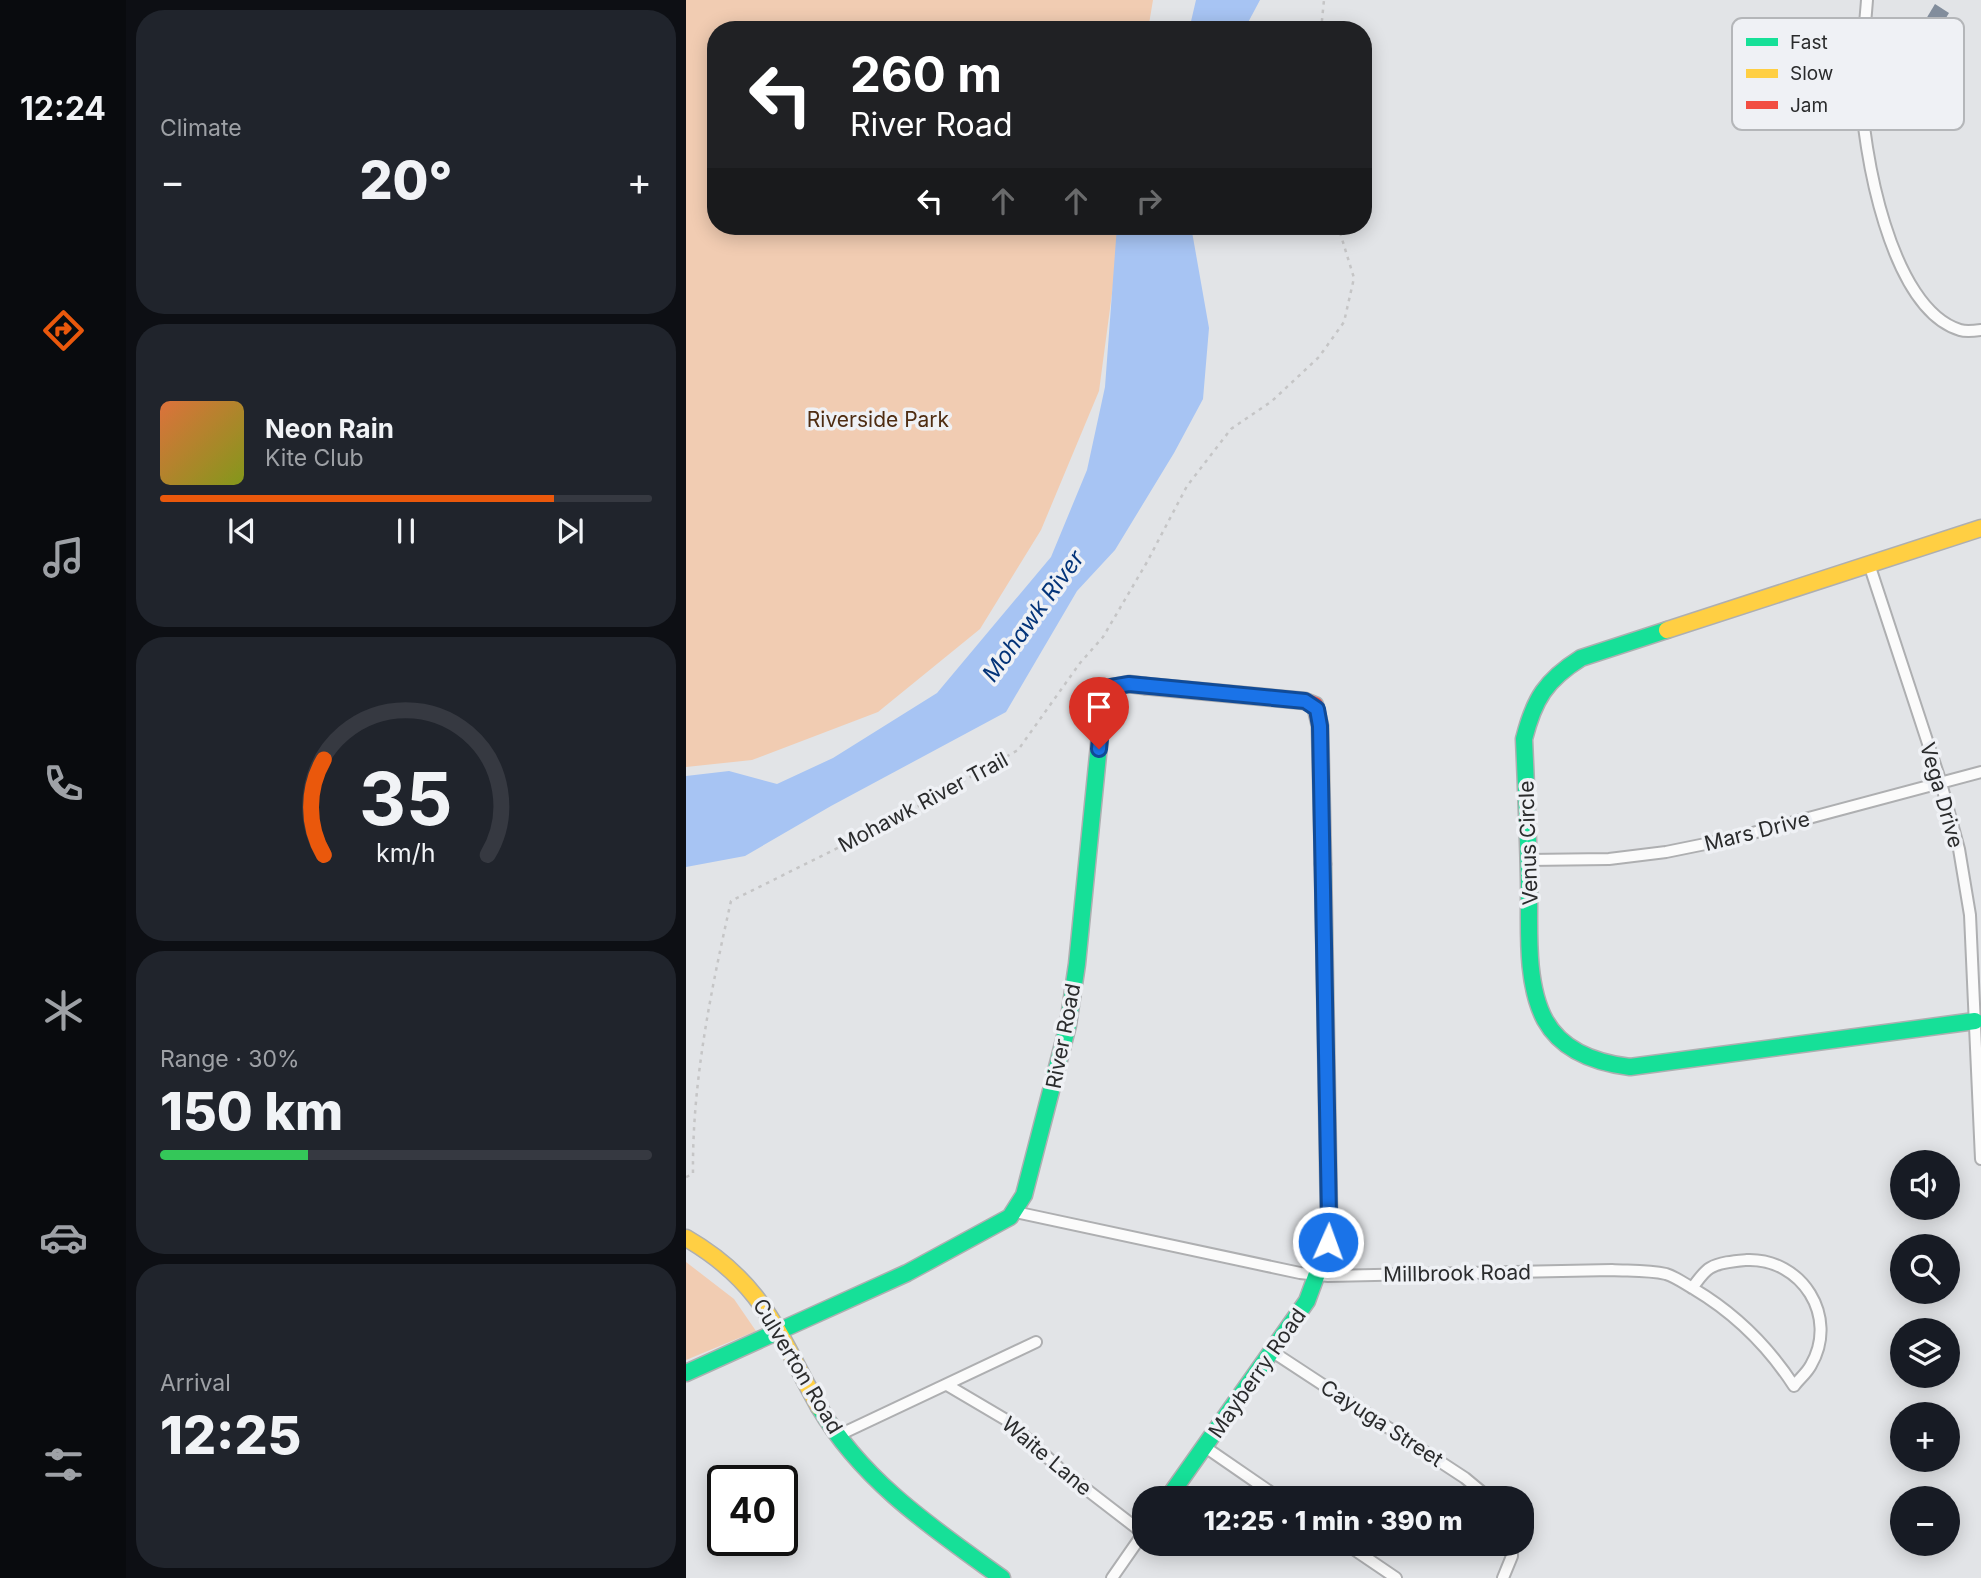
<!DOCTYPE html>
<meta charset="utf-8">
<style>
:root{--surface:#171b24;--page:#20242c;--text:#f1f3f6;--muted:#9ea1a6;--line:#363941;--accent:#ea580c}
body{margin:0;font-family:Inter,sans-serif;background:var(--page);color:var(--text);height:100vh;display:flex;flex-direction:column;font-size:26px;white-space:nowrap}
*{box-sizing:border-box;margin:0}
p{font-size:23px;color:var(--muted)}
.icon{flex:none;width:38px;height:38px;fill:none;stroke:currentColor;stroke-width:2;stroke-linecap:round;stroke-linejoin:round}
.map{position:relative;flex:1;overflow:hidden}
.drawer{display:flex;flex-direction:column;gap:10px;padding:10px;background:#0d0f14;width:560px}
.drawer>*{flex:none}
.banner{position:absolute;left:21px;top:21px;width:665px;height:214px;border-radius:28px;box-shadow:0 4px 18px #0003;background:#202124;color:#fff;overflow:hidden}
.fabs{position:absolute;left:1204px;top:1150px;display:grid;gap:14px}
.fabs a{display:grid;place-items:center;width:70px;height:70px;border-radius:50%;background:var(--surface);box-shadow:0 4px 18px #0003;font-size:35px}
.speed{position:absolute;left:21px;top:1465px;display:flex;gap:14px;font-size:35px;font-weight:700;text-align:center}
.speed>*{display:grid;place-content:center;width:91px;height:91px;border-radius:50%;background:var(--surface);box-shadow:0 4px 18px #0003;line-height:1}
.speed .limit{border:4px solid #111;border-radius:10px;background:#fff;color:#111}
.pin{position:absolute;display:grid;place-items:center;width:60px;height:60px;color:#fff;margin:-72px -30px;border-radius:50% 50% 50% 0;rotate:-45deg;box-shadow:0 0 7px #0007}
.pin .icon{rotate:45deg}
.me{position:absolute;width:77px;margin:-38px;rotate:2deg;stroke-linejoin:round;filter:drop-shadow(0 0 5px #0008)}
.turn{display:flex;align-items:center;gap:24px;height:147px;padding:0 28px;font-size:32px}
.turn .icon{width:91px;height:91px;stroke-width:2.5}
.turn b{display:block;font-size:49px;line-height:60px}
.lanes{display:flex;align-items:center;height:66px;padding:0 28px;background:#0003;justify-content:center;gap:35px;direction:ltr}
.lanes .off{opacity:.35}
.big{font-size:52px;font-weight:800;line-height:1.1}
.drawer .tile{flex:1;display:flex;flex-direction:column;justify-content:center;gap:10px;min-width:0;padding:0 24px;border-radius:28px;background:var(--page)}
.drawer .dial{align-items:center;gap:0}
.dial svg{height:182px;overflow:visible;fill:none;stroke:var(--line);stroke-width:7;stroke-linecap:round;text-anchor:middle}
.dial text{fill:var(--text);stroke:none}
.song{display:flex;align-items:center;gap:21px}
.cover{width:84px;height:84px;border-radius:10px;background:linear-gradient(135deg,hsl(20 70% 55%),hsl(70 70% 35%))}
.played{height:7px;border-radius:4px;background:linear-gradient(90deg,var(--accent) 80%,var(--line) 80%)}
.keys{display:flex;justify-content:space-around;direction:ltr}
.heat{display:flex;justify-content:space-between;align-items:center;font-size:38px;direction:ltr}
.charge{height:10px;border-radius:5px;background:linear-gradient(90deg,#34c759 30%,var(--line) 0)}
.trip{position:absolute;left:446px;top:1486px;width:402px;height:70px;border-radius:28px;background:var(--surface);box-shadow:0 4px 18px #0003;font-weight:800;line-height:70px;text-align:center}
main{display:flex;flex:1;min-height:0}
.menu{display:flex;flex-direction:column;width:126px;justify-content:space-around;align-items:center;background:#090b0e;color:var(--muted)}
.menu .icon{width:49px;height:49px}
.menu .current{color:var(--accent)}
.menu b{font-size:32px;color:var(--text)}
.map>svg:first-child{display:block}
</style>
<main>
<nav class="menu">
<b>12:24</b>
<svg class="icon current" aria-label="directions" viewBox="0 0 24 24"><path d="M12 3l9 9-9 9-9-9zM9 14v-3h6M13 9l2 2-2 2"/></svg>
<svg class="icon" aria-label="music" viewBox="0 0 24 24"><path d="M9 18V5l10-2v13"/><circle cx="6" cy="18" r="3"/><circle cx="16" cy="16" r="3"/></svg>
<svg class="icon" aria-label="phone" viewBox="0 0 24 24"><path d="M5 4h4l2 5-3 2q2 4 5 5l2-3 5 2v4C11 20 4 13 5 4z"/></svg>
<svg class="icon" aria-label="climate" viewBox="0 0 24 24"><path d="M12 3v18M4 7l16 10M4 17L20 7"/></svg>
<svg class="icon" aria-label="car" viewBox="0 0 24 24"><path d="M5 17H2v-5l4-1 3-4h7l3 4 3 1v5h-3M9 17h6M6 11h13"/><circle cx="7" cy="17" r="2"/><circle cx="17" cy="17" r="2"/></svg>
<svg class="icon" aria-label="filters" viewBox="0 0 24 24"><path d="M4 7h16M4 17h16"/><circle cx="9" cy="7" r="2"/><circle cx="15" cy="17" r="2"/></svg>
</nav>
<section class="drawer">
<div class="tile"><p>Climate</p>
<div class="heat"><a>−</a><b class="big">20°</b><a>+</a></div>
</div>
<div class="tile">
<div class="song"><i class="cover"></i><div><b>Neon Rain</b><p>Kite Club</p></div></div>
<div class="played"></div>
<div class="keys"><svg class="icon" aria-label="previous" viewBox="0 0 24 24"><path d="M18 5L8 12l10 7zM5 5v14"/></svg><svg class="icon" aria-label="pause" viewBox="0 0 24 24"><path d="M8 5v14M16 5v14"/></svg><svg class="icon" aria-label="next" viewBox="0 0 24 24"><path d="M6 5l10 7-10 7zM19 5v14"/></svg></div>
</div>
<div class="tile dial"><svg viewBox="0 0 100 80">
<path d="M14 69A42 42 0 1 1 86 69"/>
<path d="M14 69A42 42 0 0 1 14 27" stroke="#ea580c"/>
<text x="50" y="56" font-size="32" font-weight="700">35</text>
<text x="50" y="72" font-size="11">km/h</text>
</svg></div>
<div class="tile"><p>Range · 30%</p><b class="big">150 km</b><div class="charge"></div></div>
<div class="tile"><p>Arrival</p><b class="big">12:25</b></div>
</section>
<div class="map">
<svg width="1295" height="1578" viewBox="0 0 1295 1578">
<rect width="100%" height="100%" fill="#e2e4e7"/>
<path fill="#f1ccb2" d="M0 0H467L462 30H30V226H435L413 391 355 530 294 629 192 712 66 760 0 767Z
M0 1262 48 1299 70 1331 0 1360Z"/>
<path fill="#a7c4f3" d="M510 0H574L558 30H503Z
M431 226H505L523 328 517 399 488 453 429 550 391 591 320 712 145 806 59 856 0 867V776L43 771 91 784 147 758 251 693 365 557 401 470 419 387Z"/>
<path fill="#828d9c" d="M1249 4 1263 13 1239 52 1225 44Z"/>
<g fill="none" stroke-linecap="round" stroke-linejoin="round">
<g stroke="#aeafb1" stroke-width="14">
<path id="street" d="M1181 0C1179 28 1175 58 1175 86 1176 149 1204 309 1274 330 1280 332 1288 331 1295 330
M1183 564 1255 783 1273 849 1284 915 1295 1159
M842 860 923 859 980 852 1044 839 1295 772
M329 1212 614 1273 642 1276 926 1270C944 1271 962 1270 980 1274 990 1277 999 1284 1008 1289 1050 1314 1082 1346 1108 1386 1113 1379 1121 1373 1125 1365 1153 1317 1116 1258 1061 1260 1049 1261 1034 1262 1024 1268 1017 1272 1011 1282 1006 1288
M587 1352 779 1478 803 1498
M261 1385 322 1421 374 1469 457 1533
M153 1435 350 1342
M519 1447 593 1498
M660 1544 710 1578
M426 1578 458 1532
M817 1578 826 1556V1544"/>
</g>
<g stroke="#aeafb1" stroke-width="19">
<path id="fast" d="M981 630 895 658C860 680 848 699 838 739 840 785 842 831 843 878 844 921 838 981 859 1020 876 1051 911 1063 944 1067L1289 1021
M0 1373 221 1273 324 1217 338 1195 382 1025 391 964 418 695 422 688 443 684 459 686
M133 1407C177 1482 248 1529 316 1578
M482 1498 621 1301 636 1260 643 1217 637 864"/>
</g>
<g stroke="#aeafb1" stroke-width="19">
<path id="slow" d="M981 630 1295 528
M0 1238C78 1283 92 1334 133 1407"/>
</g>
<g stroke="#aeafb1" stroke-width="19">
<path id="jam" d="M459 686 619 701 629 705 634 726 637 864"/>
</g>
<path stroke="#c5c5c6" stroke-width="2.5" stroke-dasharray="3.5 5" stroke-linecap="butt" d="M635 30 638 0
M0 1177 7 1174C6 1082 25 990 45 901L208 820 332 750 394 663 417 637 461 562 501 486 545 429 586 401 633 357 658 322 668 278 652 226"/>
<use href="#street" stroke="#fbfbfb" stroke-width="10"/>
<use href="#fast" stroke="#16e098" stroke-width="16"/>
<use href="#slow" stroke="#ffcf43" stroke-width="16"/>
<use href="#jam" stroke="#f24e42" stroke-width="16"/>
</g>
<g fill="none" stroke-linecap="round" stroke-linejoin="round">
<g stroke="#114b97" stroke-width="18">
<path id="route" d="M413 749 418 695 425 687 443 684 619 701 631 709 634 726 643 1217 642 1242"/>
</g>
<use href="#route" stroke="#1a73e8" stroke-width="12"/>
</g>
<g text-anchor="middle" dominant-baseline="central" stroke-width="7" stroke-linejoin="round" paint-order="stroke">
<g font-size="21" fill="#4f2d12" stroke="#eff1f5">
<text x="192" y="419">Riverside Park</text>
</g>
<g font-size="21" fill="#2a2b2c" stroke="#eff1f5">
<text transform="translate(1256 795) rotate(74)">Vega Drive</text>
<text transform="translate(237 802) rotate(-28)">Mohawk River Trail</text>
<text transform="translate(1071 831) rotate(-14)">Mars Drive</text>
<text transform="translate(842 843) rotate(-92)">Venus Circle</text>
<text transform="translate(377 1036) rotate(-79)">River Road</text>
<text transform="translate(771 1273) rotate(-1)">Millbrook Road</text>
<text transform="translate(112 1366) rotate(59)">Culverton Road</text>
<text transform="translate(571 1373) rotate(-55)">Mayberry Road</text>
<text transform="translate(696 1423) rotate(33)">Cayuga Street</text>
<text transform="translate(361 1456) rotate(40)">Waite Lane</text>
</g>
<g font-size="23" font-style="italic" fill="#043479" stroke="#eff1f5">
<text transform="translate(347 616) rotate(-54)">Mohawk River</text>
</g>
</g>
<rect x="1046" y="18" width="232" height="112" rx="10" fill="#eff1f5" stroke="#b4b6b9" stroke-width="2"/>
<rect x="1060" y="38" width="32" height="8" fill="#16e098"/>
<rect x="1060" y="69" width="32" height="9" fill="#ffcf43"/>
<rect x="1060" y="101" width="32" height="8" fill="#f24e42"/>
<g font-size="19" fill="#2a2b2c">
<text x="1104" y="49">Fast</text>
<text x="1104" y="80">Slow</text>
<text x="1104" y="112">Jam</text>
</g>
</svg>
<div class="fabs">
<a><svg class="icon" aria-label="sound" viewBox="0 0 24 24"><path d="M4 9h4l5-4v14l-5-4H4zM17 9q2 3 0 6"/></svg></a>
<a><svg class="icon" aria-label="search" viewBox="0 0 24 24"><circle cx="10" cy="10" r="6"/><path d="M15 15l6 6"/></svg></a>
<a><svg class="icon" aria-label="layers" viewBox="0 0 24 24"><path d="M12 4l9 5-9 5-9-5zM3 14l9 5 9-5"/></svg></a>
<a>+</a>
<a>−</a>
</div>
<div class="speed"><div class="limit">40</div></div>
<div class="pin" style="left:413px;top:749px;background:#d93025"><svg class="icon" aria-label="arrive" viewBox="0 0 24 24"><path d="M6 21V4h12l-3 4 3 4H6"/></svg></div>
<svg class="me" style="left:642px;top:1242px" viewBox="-20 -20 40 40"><circle r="17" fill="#1a73e8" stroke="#fff" stroke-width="3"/><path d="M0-11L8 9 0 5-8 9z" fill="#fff"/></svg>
<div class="trip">12:25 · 1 min · 390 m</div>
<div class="banner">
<div class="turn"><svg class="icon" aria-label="left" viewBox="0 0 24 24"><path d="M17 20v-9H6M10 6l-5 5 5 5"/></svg><div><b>260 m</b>River Road</div></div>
<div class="lanes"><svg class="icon" aria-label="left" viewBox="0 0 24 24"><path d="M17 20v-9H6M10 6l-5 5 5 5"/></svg><svg class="icon off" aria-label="ahead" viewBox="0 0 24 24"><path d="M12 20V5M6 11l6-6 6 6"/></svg><svg class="icon off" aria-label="ahead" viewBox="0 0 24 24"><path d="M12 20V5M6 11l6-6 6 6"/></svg><svg class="icon off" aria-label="right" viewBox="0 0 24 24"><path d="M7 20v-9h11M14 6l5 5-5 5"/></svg></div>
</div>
</div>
</main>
